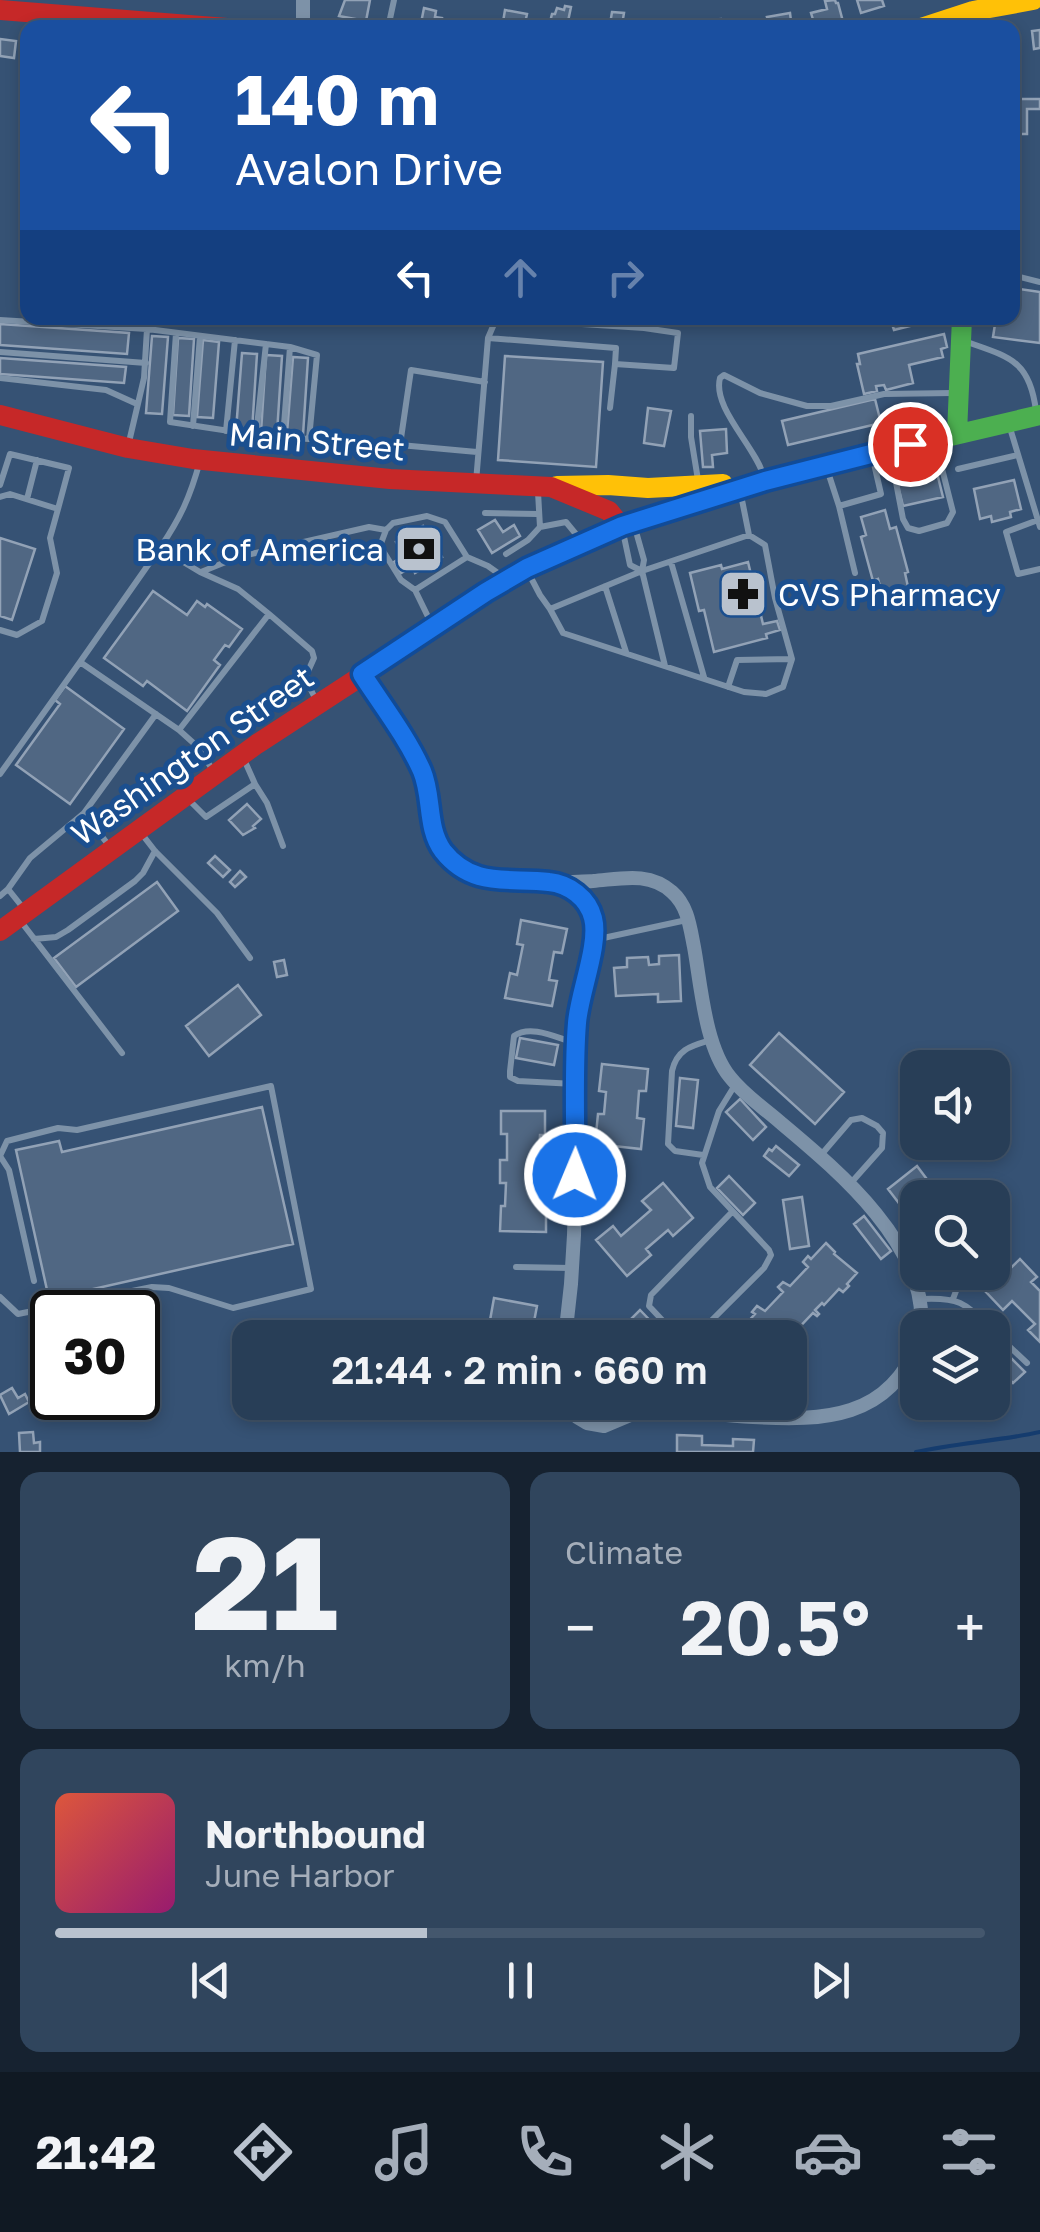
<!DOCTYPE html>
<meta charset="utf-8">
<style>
:root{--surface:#283e57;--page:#30455d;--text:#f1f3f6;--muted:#a5aeba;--line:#44576d;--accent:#b9c2ce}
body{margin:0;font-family:"Golos Text",sans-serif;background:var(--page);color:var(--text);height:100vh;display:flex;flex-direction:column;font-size:38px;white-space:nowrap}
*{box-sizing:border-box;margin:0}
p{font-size:32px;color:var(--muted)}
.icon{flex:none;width:55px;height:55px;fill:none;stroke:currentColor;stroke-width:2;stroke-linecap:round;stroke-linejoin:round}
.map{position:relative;height:1452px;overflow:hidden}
.details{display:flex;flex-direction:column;gap:20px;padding:20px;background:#162230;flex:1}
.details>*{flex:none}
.hud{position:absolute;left:20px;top:20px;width:1000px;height:305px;border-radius:20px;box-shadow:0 5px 15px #0003,0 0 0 2px var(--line);background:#1a4fa0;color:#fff;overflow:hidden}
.tools{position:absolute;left:900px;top:1050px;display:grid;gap:20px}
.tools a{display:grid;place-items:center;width:110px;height:110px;border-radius:20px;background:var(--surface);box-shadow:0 5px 15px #0003,0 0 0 2px var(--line);font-size:50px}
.speed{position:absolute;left:30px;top:1290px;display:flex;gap:20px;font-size:50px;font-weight:700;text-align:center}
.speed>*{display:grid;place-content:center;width:130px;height:130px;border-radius:50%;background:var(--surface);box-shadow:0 5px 15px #0003,0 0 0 2px var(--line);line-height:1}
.speed .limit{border:5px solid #111;border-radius:15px;background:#fff;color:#111}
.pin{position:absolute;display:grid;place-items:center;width:85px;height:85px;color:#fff;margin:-42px;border:5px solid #fff;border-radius:50%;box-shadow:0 2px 10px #0007}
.me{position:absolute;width:110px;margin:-55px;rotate:1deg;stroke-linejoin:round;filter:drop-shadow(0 0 8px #0008)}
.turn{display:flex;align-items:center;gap:35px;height:210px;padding:0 50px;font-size:45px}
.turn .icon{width:130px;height:130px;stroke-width:2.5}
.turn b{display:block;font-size:70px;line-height:85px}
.lanes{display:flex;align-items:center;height:95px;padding:0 50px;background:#0003;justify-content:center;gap:50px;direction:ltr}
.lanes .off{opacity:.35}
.big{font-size:75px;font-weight:600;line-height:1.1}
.details .widget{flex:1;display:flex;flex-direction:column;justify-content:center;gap:15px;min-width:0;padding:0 35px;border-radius:20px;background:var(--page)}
.details .dial{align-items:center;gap:0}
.dial b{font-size:130px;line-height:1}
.song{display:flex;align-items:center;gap:30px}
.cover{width:120px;height:120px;border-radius:15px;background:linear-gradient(135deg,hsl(10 70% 55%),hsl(320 70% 35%))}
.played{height:10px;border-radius:5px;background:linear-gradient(90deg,var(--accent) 40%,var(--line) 40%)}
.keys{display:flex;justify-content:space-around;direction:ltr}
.heat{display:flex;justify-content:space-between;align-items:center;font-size:55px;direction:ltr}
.details .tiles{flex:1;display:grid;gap:20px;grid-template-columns:1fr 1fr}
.widget:last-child{grid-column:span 2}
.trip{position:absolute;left:232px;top:1320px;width:575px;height:100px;border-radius:20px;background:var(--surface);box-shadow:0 5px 15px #0003,0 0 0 2px var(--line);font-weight:600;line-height:100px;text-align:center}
.tab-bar{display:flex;height:160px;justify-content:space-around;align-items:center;background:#101923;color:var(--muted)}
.tab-bar .icon{width:70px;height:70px}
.tab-bar .on{color:var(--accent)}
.tab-bar b{font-size:45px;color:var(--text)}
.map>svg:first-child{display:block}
</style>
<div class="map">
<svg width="1040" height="1452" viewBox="0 0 1040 1452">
<rect width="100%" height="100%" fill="#365274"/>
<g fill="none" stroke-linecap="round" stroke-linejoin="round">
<path stroke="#153c6e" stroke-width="4" d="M916 1452C957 1443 999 1441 1040 1432"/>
</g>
<path fill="#506783" stroke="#92a2b6" stroke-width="2.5" d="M345 0H370L366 21 339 16Z
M835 0 836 3H838L842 18 833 21 834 25 828 27 827 22 815 26 811 13 827 9 825 1Z
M857 0H882L884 6 861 13Z
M565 6 571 7 567 26 550 22 552 14H555L557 8 564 10Z
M424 8 436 11 435 17 442 18 441 28H420Z
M505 10 527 14 524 28H502Z
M612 12 624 13 622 25 610 24Z
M790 13 791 21 783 23 782 20H779V28H762L761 21 768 20 767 17Z
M721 19 722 26 742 24 743 28H711L710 20Z
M1040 30V48L1034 49 1032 31Z
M0 39 16 41 14 58 0 56Z
M1012 99H1040V109H1027V134H1016V118H1012Z
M1012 288 1040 292V343L993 337 996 318H1012Z
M890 318H938V319L894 330Z
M0 324 129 333 127 354 0 345Z
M944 334 947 347 941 349 943 357 909 365 913 383 886 390 884 385 876 386 877 391 864 394 857 364H860L858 354Z
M152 336 168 337 162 414 146 413Z
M178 338 194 339 189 416 173 415Z
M203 340 219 342 213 418 197 417Z
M242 353 257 354 252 431 236 430Z
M266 355 282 356 277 433 261 432Z
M505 356 603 362 596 467 498 460Z
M293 357 308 358 303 435 287 433Z
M0 358 126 367 124 383 0 374Z
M875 399 881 423 788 445 782 421Z
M648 408 671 411 664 446 644 443Z
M726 429 727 453 712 455 713 467H703L700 431Z
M937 473 943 497 903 506 897 482Z
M1014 480 1021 509 1010 512 1011 517 992 522 991 516 980 519 974 489Z
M885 510 890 529 896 527 908 572 905 573 908 587 882 593 878 579 873 581 861 537 866 535 861 517Z
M495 520 503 532 514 525 520 536 492 553 478 530Z
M423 526 442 557 415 573 412 567 401 573 394 562 404 556 396 542Z
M0 538 35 549 12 620 0 616Z
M748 562 763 624 777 621 780 630 766 634 767 638 714 652 704 610 699 611 690 573 721 565 722 569Z
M153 591 187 615 197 601 205 607 207 604 242 629 229 647 225 645 214 660 220 665 187 711 147 681 143 686 104 658Z
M65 686 124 729 70 804 16 765 60 704 55 700Z
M247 804 261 819 253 826 255 828 243 835 229 820Z
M215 856 230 870 223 877 208 863Z
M240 871 246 877 235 887 230 882Z
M157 882 178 911 76 987 54 958Z
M521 920 567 929 562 953 554 952 549 980 557 981 552 1006 505 998 510 973 517 975 523 945 517 944Z
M679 955 681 1001 658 1002V994L616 996 614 968 627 967V958L648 957 649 965 659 964V956Z
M284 960 287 975 277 977 274 962Z
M238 985 261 1015 209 1056 186 1026Z
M779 1033 844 1092 815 1124 750 1065Z
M520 1038 558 1045 554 1065 516 1058Z
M602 1064 648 1069 646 1091H639L637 1118 644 1119 641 1149 595 1144 598 1114H604L606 1092 599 1091Z
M680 1078 698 1080 693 1128 676 1126Z
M740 1099 766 1127 753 1140 726 1112Z
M262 1107 293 1244 49 1299 16 1150 59 1141 62 1152Z
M501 1111H545V1135H540L539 1155H547L546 1191H539L538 1203H546V1232L500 1231 501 1206H505L506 1183H500V1160H507V1134H501Z
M776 1146 799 1165 789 1176 764 1156 769 1149 772 1151Z
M585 1163 603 1165 598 1214 581 1212Z
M917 1166 941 1198H918V1228L888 1189Z
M729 1176 755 1203 743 1215 717 1188Z
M663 1183 693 1218 673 1236 668 1230 646 1249 651 1255 627 1276 596 1240 613 1226 621 1236 651 1210 642 1201Z
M802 1197 809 1246 790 1249 783 1200Z
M864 1216 891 1251 881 1259 854 1224Z
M826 1243 835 1252 834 1254 857 1273 847 1284 849 1286 843 1292 839 1289 824 1305 822 1303 815 1310 819 1314 817 1316 813 1313 791 1336 795 1340 790 1346V1338H762L758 1334 756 1337 744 1326 755 1314 752 1312 757 1306 765 1311 783 1292 778 1287 783 1282 790 1286 808 1267 803 1262 808 1256 811 1259Z
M1020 1259 1037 1277 1031 1282 1040 1291V1342L1028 1330 1035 1324 1012 1301 1003 1310 986 1292Z
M494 1298 537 1306 533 1327 526 1326 524 1338H495L497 1327 489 1326Z
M640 1310 667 1338H644L629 1321Z
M992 1339 1025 1372 1013 1383 992 1363Z
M12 1388 18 1398 25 1394 29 1402 9 1414 0 1395Z
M33 1432 34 1443 40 1442V1452H20L19 1433Z
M677 1435 702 1436V1445L733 1446V1439L754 1440 753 1452H677Z"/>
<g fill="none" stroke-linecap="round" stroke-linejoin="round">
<path stroke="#7d92a8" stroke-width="6" d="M388 28 394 0
M1012 275 1040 282
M0 320 147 329 290 347 317 355 309 439 256 435 170 422 176 333
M967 342C1010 357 1030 361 1036 411
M0 352 146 363
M0 378 106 390 137 404
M610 408 615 364
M691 416V437L698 480
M193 426 200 336
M1010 428 1040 527
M226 431 235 340
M256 435 266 344
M283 438 290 347
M129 442 144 378 147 329
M890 451 903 519 908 528 919 531 947 523 953 512 936 445
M477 452 400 445 411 370 485 382
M200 461C190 497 181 517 160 548L200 572 238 589 269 614 179 730 199 748 212 769
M827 469 839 506 881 494 872 455
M958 469 1018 455
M764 477C756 447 712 408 720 378L724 375 760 393 807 406H831L884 394 953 393
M476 482 488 338 494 324 503 319 644 328 678 333 674 368 615 364 616 348 488 338
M0 485 10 454 69 468 58 509
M538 492 540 527 566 522 580 539
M0 497 10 494 58 509 50 538 57 573 42 621 17 635 0 630
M27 499 37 460
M839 506 855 573
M485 513 537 514
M1038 520 1006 532 1018 574 1040 569
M635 528 644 560 642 571 665 666
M623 532 630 565 642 571
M160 548 80 662 179 730
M506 554 528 540 540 527
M671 562 704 677
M201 572 238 557 369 527 386 530
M529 574 540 595 550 609 642 571 749 535
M605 586 626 652
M415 590 401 580 380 546 386 530 393 523 427 516 445 522 467 557
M550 609 563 633 744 692 766 694 783 687 792 659 775 598 765 545 749 535 740 490
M269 614 312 651 314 658 305 678 315 698
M433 627 415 590 467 557 488 566 502 576
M728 687 737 660 792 659
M0 774 80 662
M255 784 267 803 283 846
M188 799 206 817 255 784 243 757
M141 833 155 851 217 913 250 958
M110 847 84 813 156 714
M0 896 8 889
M24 909 8 889 30 858 84 813
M19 919 122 1053
M34 939 56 937 68 930 135 881 143 873 155 851
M594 940 682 921 687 915
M575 1043C557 1038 531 1024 514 1036L510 1071V1077L518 1081 575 1084
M703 1155 675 1151 668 1144 672 1071C677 1049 691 1046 711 1040
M821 1155 851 1120 862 1118 877 1126 883 1133 882 1148 850 1184
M0 1156 9 1170 34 1281
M516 1267 571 1268
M0 1297 18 1314 152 1287 169 1288 233 1308 311 1289 271 1086 77 1130 58 1128 7 1141 0 1156
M921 1299C958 1297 965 1302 990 1328
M953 1299 959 1283 970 1272
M992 1330 1027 1363
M679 1338 649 1306 651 1295 731 1213
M694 1338 764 1268 771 1255 769 1250 710 1187 702 1163 719 1111 735 1085"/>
<path stroke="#7d92a8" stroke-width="14" d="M303 28V0
M363 674C381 704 418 753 427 785 434 813 428 841 453 861 489 890 549 883 593 881 620 879 649 871 672 892 688 906 690 927 694 947 701 985 705 1047 730 1077 744 1095 764 1108 781 1123 837 1170 928 1245 921 1328
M561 885C580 893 591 904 594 925L576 1029 577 1114 574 1235 571 1284 565 1338
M564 1402 577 1417 587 1423 604 1426 642 1410 659 1409C690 1412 722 1415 753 1417 823 1421 889 1419 918 1343"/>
<path stroke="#4caf50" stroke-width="20" d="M957 433 962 318
M418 639 528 567 603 534 663 511 788 474 1040 415"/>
<path stroke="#ffc107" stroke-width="20" d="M921 28 973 11 1033 0
M557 486 608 485 648 488 723 484"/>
<path stroke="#c62828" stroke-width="20" d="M0 10 227 28
M0 415 128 448 193 459 390 479 551 487 609 511 621 526
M0 931 257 744 418 639"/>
</g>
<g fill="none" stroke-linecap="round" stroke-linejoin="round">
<g stroke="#114b97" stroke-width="25">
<path id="route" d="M575 1175C576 1125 573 1071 577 1023 579 994 600 944 593 918 588 898 569 884 549 882 510 877 473 889 443 851 426 828 433 797 422 771 407 737 382 705 362 674L486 592 527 568 622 526 765 481 910 444"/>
</g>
<use href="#route" stroke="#1a73e8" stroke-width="18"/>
</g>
<defs>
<g id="bank-square" transform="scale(2.5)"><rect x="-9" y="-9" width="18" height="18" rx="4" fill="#b9c2ce" stroke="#1b4f8f"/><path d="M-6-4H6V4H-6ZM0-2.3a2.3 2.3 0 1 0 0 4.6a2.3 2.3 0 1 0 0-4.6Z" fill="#111"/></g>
<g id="pharmacy-square" transform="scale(2.5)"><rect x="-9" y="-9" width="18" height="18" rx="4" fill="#b9c2ce" stroke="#1b4f8f"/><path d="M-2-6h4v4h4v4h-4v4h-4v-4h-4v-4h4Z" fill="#111"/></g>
</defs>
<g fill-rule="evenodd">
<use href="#bank-square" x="419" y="549"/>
<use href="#pharmacy-square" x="743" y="594"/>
</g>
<g text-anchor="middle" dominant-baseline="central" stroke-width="10" stroke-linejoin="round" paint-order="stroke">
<g font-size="32" fill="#fff" stroke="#1b4f8f">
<text transform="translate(317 441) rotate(5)">Main Street</text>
<text transform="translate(192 755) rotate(-35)">Washington Street</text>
</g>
<g font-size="32" fill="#fff" stroke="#1b4f8f" text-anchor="end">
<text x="384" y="549">Bank of America</text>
<text x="778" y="594" text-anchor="start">CVS Pharmacy</text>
</g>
</g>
</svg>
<div class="tools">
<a><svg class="icon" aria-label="sound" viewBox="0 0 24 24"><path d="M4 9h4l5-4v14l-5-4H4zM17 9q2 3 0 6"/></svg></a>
<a><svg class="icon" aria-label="search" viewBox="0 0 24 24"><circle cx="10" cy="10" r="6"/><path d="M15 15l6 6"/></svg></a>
<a><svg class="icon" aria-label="layers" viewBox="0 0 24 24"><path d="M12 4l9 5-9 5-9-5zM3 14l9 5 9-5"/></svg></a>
</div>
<div class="speed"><div class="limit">30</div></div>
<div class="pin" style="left:910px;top:444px;background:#d93025"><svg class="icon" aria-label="arrive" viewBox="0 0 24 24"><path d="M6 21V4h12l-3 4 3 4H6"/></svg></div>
<svg class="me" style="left:575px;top:1175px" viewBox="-20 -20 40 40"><circle r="17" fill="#1a73e8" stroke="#fff" stroke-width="3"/><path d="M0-11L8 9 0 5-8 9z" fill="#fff"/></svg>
<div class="trip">21:44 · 2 min · 660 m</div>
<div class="hud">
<div class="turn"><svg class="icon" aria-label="left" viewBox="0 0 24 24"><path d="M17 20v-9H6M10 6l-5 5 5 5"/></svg><div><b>140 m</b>Avalon Drive</div></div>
<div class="lanes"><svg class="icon" aria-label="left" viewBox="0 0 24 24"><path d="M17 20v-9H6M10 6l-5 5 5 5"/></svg><svg class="icon off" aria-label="ahead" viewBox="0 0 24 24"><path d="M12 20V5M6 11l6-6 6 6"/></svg><svg class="icon off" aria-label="right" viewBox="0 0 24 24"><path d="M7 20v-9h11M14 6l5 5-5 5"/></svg></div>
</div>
</div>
<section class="details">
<div class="tiles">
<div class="widget dial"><b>21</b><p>km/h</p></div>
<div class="widget"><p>Climate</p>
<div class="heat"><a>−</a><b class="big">20.5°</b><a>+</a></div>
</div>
<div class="widget">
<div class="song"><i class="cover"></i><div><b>Northbound</b><p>June Harbor</p></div></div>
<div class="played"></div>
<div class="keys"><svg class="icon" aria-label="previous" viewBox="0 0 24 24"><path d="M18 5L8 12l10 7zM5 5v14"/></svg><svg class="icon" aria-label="pause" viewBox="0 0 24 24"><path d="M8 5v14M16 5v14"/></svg><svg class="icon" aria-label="next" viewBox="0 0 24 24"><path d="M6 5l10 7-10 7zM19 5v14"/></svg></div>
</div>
</div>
</section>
<nav class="tab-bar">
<b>21:42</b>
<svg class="icon on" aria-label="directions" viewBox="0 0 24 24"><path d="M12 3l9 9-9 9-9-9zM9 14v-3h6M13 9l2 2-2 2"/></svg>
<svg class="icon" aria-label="music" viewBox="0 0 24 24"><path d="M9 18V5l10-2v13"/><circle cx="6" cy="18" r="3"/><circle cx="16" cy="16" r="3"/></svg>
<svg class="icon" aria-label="phone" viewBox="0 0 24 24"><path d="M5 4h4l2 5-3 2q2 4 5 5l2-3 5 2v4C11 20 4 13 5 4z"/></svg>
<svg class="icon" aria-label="climate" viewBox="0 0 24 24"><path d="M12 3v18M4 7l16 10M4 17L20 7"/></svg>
<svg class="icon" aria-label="car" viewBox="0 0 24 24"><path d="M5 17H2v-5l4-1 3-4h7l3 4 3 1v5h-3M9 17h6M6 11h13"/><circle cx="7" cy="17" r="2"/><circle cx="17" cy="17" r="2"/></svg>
<svg class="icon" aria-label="filters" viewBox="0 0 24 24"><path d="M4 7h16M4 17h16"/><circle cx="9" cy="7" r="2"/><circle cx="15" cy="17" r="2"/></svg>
</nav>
